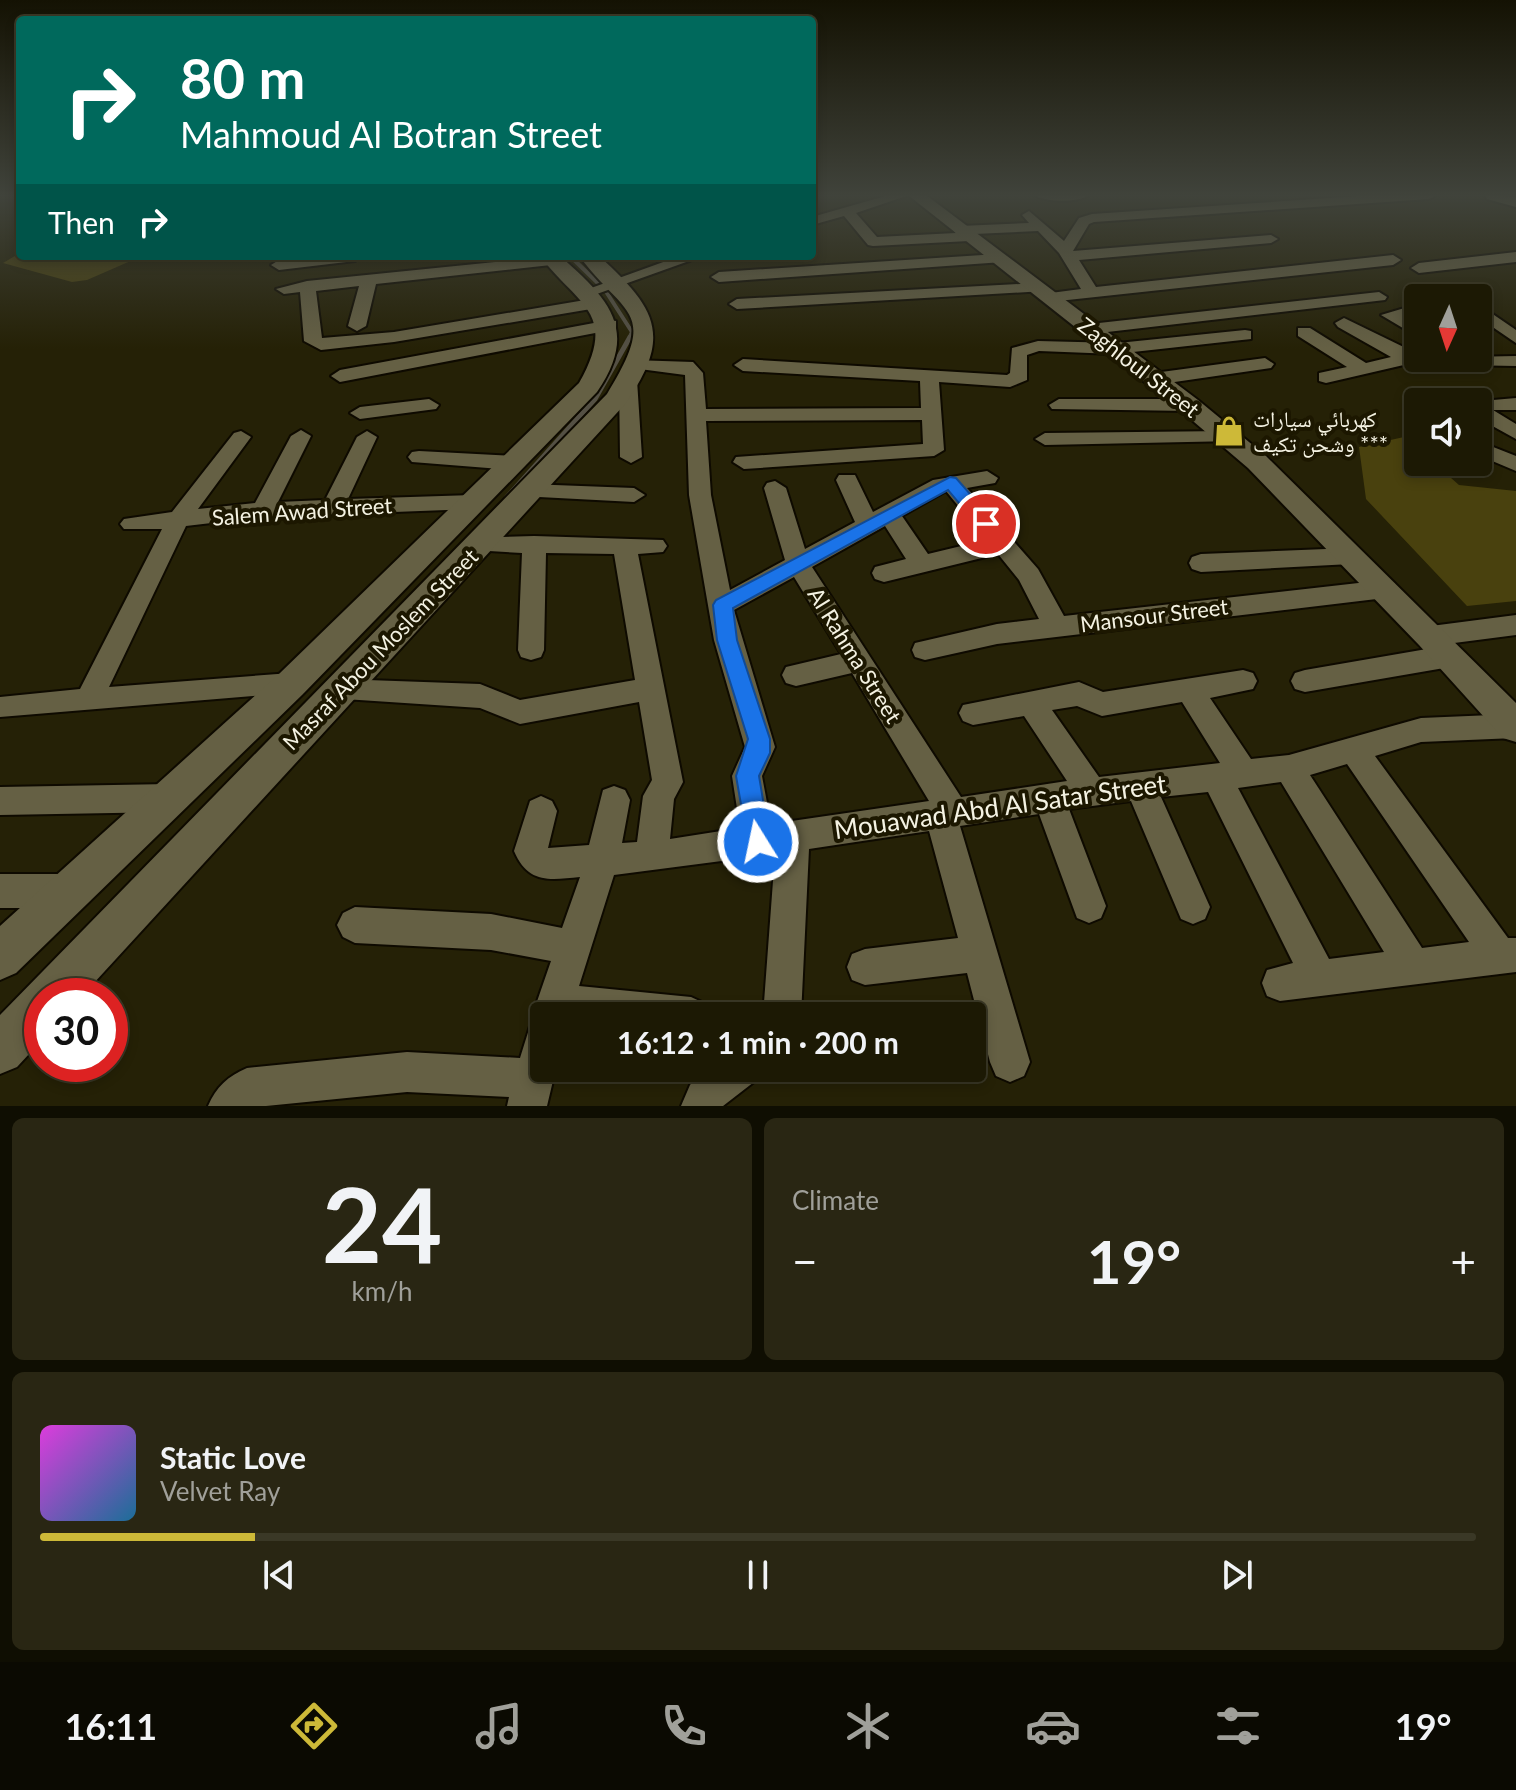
<!DOCTYPE html>
<meta charset="utf-8">
<style>
:root{--surface:#1c1904;--page:#292613;--text:#f1f3f6;--muted:#a0a09a;--line:#3a3826;--accent:#cdb938}
body{margin:0;font-family:Lato,"Noto Naskh Arabic",sans-serif;background:var(--page);color:var(--text);height:100vh;display:flex;flex-direction:column;font-size:30px;white-space:nowrap}
*{box-sizing:border-box;margin:0}
p{font-size:26px;color:var(--muted)}
.icon{flex:none;width:44px;height:44px;fill:none;stroke:currentColor;stroke-width:2;stroke-linecap:round;stroke-linejoin:round}
.map{position:relative;height:1106px;overflow:hidden}
.side{display:flex;flex-direction:column;gap:12px;padding:12px;background:#0f0e02;flex:1}
.side>*{flex:none}
.guide{position:absolute;left:16px;top:16px;width:800px;height:244px;border-radius:8px;box-shadow:0 4px 12px #0003,0 0 0 2px var(--line);background:#00695c;color:#fff;overflow:hidden}
.needle{width:52px;rotate:183deg}
.fabs{position:absolute;left:1404px;top:284px;display:grid;gap:16px}
.fabs a{display:grid;place-items:center;width:88px;height:88px;border-radius:8px;background:var(--surface);box-shadow:0 4px 12px #0003,0 0 0 2px var(--line);font-size:40px}
.speed{position:absolute;left:24px;top:978px;display:flex;gap:16px;font-size:40px;font-weight:700;text-align:center}
.speed>*{display:grid;place-content:center;width:104px;height:104px;border-radius:50%;background:var(--surface);box-shadow:0 4px 12px #0003,0 0 0 2px var(--line);line-height:1}
.speed .limit{border:12px solid #d22;background:#fff;color:#111}
.pin{position:absolute;display:grid;place-items:center;width:68px;height:68px;color:#fff;margin:-34px;border:4px solid #fff;border-radius:50%;box-shadow:0 2px 8px #0007}
.me{position:absolute;width:88px;margin:-44px;rotate:350deg;stroke-linejoin:round;filter:drop-shadow(0 0 6px #0008)}
.turn{display:flex;align-items:center;gap:28px;height:168px;padding:0 32px;font-size:36px}
.turn .icon{width:104px;height:104px;stroke-width:2.5}
.turn b{display:block;font-size:56px;line-height:68px}
.then{display:flex;align-items:center;height:76px;padding:0 32px;background:#0003;gap:16px;font-size:30px}
.big{font-size:60px;font-weight:700;line-height:1.1}
.side .widget{flex:1;display:flex;flex-direction:column;justify-content:center;gap:12px;min-width:0;padding:0 28px;border-radius:12px;background:var(--page)}
.side .dial{align-items:center;gap:0}
.dial b{font-size:104px;line-height:1}
.song{display:flex;align-items:center;gap:24px}
.cover{width:96px;height:96px;border-radius:12px;background:linear-gradient(135deg,hsl(300 70% 55%),hsl(200 70% 35%))}
.played{height:8px;border-radius:4px;background:linear-gradient(90deg,var(--accent) 15%,var(--line) 15%)}
.keys{display:flex;justify-content:space-around;direction:ltr}
.heat{display:flex;justify-content:space-between;align-items:center;font-size:44px;direction:ltr}
.side .tiles{flex:1;display:grid;gap:12px;grid-template-columns:1fr 1fr}
.widget:last-child{grid-column:span 2}
.trip{position:absolute;left:530px;top:1002px;width:456px;height:80px;border-radius:8px;background:var(--surface);box-shadow:0 4px 12px #0003,0 0 0 2px var(--line);font-weight:700;line-height:80px;text-align:center}
.menu{display:flex;height:128px;justify-content:space-around;align-items:center;background:#0b0a02;color:var(--muted)}
.menu .icon{width:56px;height:56px}
.menu .on{color:var(--accent)}
.menu b{font-size:36px;color:var(--text)}
.map>svg:first-child{display:block}
</style>
<div class="map">
<svg width="1516" height="1106" viewBox="0 0 1516 1106">
<rect width="100%" height="100%" fill="#252106"/>
<path fill="#49410e" d="M20 253V256H142L87 280 72 282 3 263Z
M1404 437 1418 449V462H1433L1459 485 1516 491V601L1467 606 1366 499 1359 447Z"/>
<g fill="none" stroke-linecap="round" stroke-linejoin="round">
<path stroke="#545044" stroke-width="4" d="M570 256 605 290 632 332 629 339"/>
<path stroke="#545044" stroke-width="5" d="M507 497 595 399 630 337"/>
<g stroke="#0e0a00" stroke-width="4">
<path id="minor" d="M889 195H909L856 213 877 237 956 233 953 230 960 226 1029 223 1022 215 1029 211 1064 241 1079 218 1092 214 1375 195H1436L1429 199 1094 222 1089 224 1073 251 1271 235 1278 239 1271 243 1079 260 1096 287 1393 255 1401 260 1393 265 1049 302 1041 297 1043 294 1081 289 1059 253 1038 231 974 234 976 237 969 241 873 246 868 245 844 216 812 225V217Z
M1034 195H1086L1087 196C1076 203 1045 202 1034 195Z
M1516 252V262L1419 273 1411 268 1419 263Z
M998 254 1006 259 1003 262 719 282 711 277 719 272Z
M316 256H363L355 261 279 270 271 265 279 260Z
M555 256 560 258V264L376 284 366 326 357 331 348 326 359 286 316 291 322 338 394 332 597 298 605 303 603 307 394 342 321 350 304 341 300 292 284 294 276 289 307 281Z
M680 256H703L594 295 580 292Z
M1038 283 1044 285V291L737 309 729 304 737 299Z
M1379 292 1387 297 1385 300 1090 334 1081 329 1090 324Z
M1418 304V314L1404 317 1418 325V337L1381 315Z
M1478 304 1516 330V343L1478 317Z
M1344 318 1418 354V358L1516 356V366L1408 364 1326 383 1319 381V373L1347 367 1298 336V328H1310L1366 363 1391 357 1338 327 1335 323Z
M610 320 616 321V329L340 382 331 376 340 370Z
M1245 330 1251 331V339L1115 354 1039 351 1027 355V380L1010 387 939 382 944 450 934 456 744 469 733 462 736 457 923 444 922 420 706 421 711 495 730 590 785 560 764 488 767 483 775 481 786 488 805 549 855 522 836 480 839 475H855L873 512 933 480 987 471 998 478 995 483 967 488 1038 569 1064 616 1385 580 1394 583 1398 589 1394 595 1385 598 997 644 925 660 915 657 912 650 915 643 997 624 1039 619 1019 580 998 554 884 582 875 579 872 573 875 567 906 559 885 526 812 567 961 797 1067 781 1024 716 973 725 963 721 959 713 963 705 1079 682 1103 692 1243 670 1253 673 1257 681 1253 689 1210 698 1251 759 1289 755 1421 718 1516 714 1515 738 1421 742 1375 756 1508 938H1516V972L1280 1001 1267 996 1262 983 1267 970 1293 963 1208 792 1161 797 1210 907 1205 919 1193 924 1181 919 1131 801 1069 809 1106 906 1101 918 1089 923 1077 918 1039 814 960 826 1030 1062 1024 1076 1010 1082 996 1076 990 1062 967 973 865 985 852 980 847 967 852 954 865 949 958 938 929 831 809 849 801 1016H763L775 854 614 875 579 986 691 997 704 1003 710 1016H544V1068H556L547 1106H507L509 1097 407 1092 266 1106H208C216 1087 228 1076 247 1068L407 1052 520 1058 530 1026 536 1024 532 1016 551 961 491 950 355 943 343 937 337 925 343 913 355 907 491 914 562 928 580 877C549 880 528 884 514 851L530 801 541 796 552 801 557 811 548 848 589 845 603 790 614 786 625 790 630 800 622 843 637 842 643 796 652 780 639 702 520 724 480 708 329 698 325 690 329 682 339 679 480 684 520 700 635 680 614 554 546 553 544 650 541 657 531 660 521 657 518 650 522 553 472 550 468 544 472 538 534 536 663 540 667 546 663 552 638 554 683 782 674 799 670 839 740 828 732 776 745 747 714 640 689 495 685 375 632 368V360L693 362 703 373 706 409 921 408 920 381 743 371 734 365 743 359 1007 375 1010 373 1012 348 1038 341 1118 343ZM946 491 986 540 928 554 902 516ZM794 577 841 654 786 667 782 675 786 683 796 686 852 673 929 801 771 824 762 776 775 747 734 610ZM1182 702 1220 763 1099 777 1052 710 1077 706 1102 716ZM1347 764 1469 942 1422 948 1310 775ZM1281 782 1384 952 1329 959 1238 788Z
M1265 358 1274 364 1271 368 1154 385 1145 379 1154 373Z
M628 374 637 380 642 457 631 463 620 457 619 380Z
M1516 398V410H1493L1516 424V439L1478 418V402H1470Z
M429 399 439 405 436 409 360 419 350 413 360 407Z
M1059 399H1189L1199 405 1189 411 1052 409 1049 405Z
M1418 402V419L1408 413 1411 404Z
M301 430 311 436 278 502 325 500 357 437 367 431 377 437 348 499 473 495 484 502 473 509 263 517 186 526 109 687 291 673 301 676 305 684 301 692 0 717V697L80 689 162 529H124L120 524 124 519 172 512 234 433 241 431 251 437 198 509 255 503 291 436Z
M1228 431 1235 433 1238 437 1235 441 1045 445 1035 439 1045 433Z
M1478 441 1516 456V471L1478 455Z
M419 451 513 456 524 463 513 470 412 462 408 457 412 452Z
M528 484 634 488 645 495 634 502 520 496 517 491Z
M1351 548 1360 550 1363 556 1360 562 1351 564 1201 572 1192 569 1189 563 1192 557 1201 554Z
M1516 615V635L1431 646 1422 643 1418 636 1422 629 1431 626Z
M1450 645 1460 649 1464 656 1460 663 1450 667 1305 692 1295 689 1291 681 1295 673 1305 670Z
M170 784 181 788 186 798 181 808 170 812 0 815V787Z
M0 874H66L78 879 83 891 78 903 66 908H0Z
M704 1068H760L754 1082 723 1106H681L690 1085Z"/>
</g>
<g stroke="#0e0a00" stroke-width="4">
<path id="tertiary" d="M908 195H926L1198 400 1266 456 1516 703V742L1503 738 1419 645 1248 468 1180 410Z
M1485 195 1516 197V207L1487 199Z
M540 256H560C608 298 640 330 597 392L303 694 16 973 0 980V926L279 674 579 383C619 312 578 306 540 256Z
M579 256H599C656 308 673 335 626 403L82 996H42V1040L17 1067 0 1074V1015L607 394C659 309 626 318 579 256Z"/>
</g>
<use href="#minor" fill="#656044" fill-rule="evenodd"/>
<use href="#tertiary" fill="#656044" fill-rule="evenodd"/>
</g>
<linearGradient id="sky" x2="0" y2="1"><stop stop-color="#141203"/><stop offset="0.56" stop-color="#40433b"/><stop offset="1" stop-color="#40433b" stop-opacity="0"/></linearGradient>
<rect width="1516" height="349" fill="url(#sky)"/>
<path fill="#1a73e8" stroke="#114b97" stroke-width="2" d="M950 477 956 478 992 519V528H980L948 490 733 608 737 640 770 739V753L759 776 770 842 767 850 758 854 749 850 736 776 748 739 717 640 713 605 716 600Z"/>
<defs>
<g id="shop-bare" transform="scale(2.4)"><path d="M-5-2.5h2.3a2.7 3.5 0 0 1 5.4 0H5L5.5 6h-11ZM-1.5-2.5h3a1.5 2.3 0 0 0-3 0Z" fill="#cdb938" stroke="#1c1700" stroke-width="2.5" paint-order="stroke"/></g>
</defs>
<g fill-rule="evenodd">
<use href="#shop-bare" x="1229" y="431"/>
</g>
<g text-anchor="middle" dominant-baseline="central" stroke-width="8" stroke-linejoin="round" paint-order="stroke">
<g font-size="22" fill="#f4f2e2" stroke="#1c1700">
<text transform="translate(1139 367) rotate(38)">Zaghloul Street</text>
<text transform="translate(302 511) rotate(-4)">Salem Awad Street</text>
<text transform="translate(1154 615) rotate(-7)">Mansour Street</text>
<text transform="translate(380 649) rotate(-46)">Masraf Abou Moslem Street</text>
<text transform="translate(855 655) rotate(58)">Al Rahma Street</text>
</g>
<g font-size="22" fill="#f4f2e2" stroke="#1c1700" text-anchor="start">
<text x="1253" y="418">كهربائي سيارات<tspan x="1253" dy="25">وشحن تكيف ***</tspan></text>
</g>
<g font-size="26" fill="#f4f2e2" stroke="#1c1700">
<text transform="translate(1000 806) rotate(-8)">Mouawad Abd Al Satar Street</text>
</g>
</g>
</svg>
<div class="fabs">
<a><svg class="needle" viewBox="-14 -14 28 28"><path d="M0-13l5 13h-10z" fill="#e53935"/><path d="M0 13l5-13h-10z" fill="#a0a09a"/></svg></a>
<a><svg class="icon" aria-label="sound" viewBox="0 0 24 24"><path d="M4 9h4l5-4v14l-5-4H4zM17 9q2 3 0 6"/></svg></a>
</div>
<div class="speed"><div class="limit">30</div></div>
<div class="pin" style="left:986px;top:524px;background:#d93025"><svg class="icon" aria-label="arrive" viewBox="0 0 24 24"><path d="M6 21V4h12l-3 4 3 4H6"/></svg></div>
<svg class="me" style="left:758px;top:842px" viewBox="-20 -20 40 40"><circle r="17" fill="#1a73e8" stroke="#fff" stroke-width="3"/><path d="M0-11L8 9 0 5-8 9z" fill="#fff"/></svg>
<div class="trip">16:12 · 1 min · 200 m</div>
<div class="guide">
<div class="turn"><svg class="icon" aria-label="right" viewBox="0 0 24 24"><path d="M7 20v-9h11M14 6l5 5-5 5"/></svg><div><b>80 m</b>Mahmoud Al Botran Street</div></div>
<div class="then">Then<svg class="icon" aria-label="right" viewBox="0 0 24 24"><path d="M7 20v-9h11M14 6l5 5-5 5"/></svg></div>
</div>
</div>
<section class="side">
<div class="tiles">
<div class="widget dial"><b>24</b><p>km/h</p></div>
<div class="widget"><p>Climate</p>
<div class="heat"><a>−</a><b class="big">19°</b><a>+</a></div>
</div>
<div class="widget">
<div class="song"><i class="cover"></i><div><b>Static Love</b><p>Velvet Ray</p></div></div>
<div class="played"></div>
<div class="keys"><svg class="icon" aria-label="previous" viewBox="0 0 24 24"><path d="M18 5L8 12l10 7zM5 5v14"/></svg><svg class="icon" aria-label="pause" viewBox="0 0 24 24"><path d="M8 5v14M16 5v14"/></svg><svg class="icon" aria-label="next" viewBox="0 0 24 24"><path d="M6 5l10 7-10 7zM19 5v14"/></svg></div>
</div>
</div>
</section>
<nav class="menu">
<b>16:11</b>
<svg class="icon on" aria-label="directions" viewBox="0 0 24 24"><path d="M12 3l9 9-9 9-9-9zM9 14v-3h6M13 9l2 2-2 2"/></svg>
<svg class="icon" aria-label="music" viewBox="0 0 24 24"><path d="M9 18V5l10-2v13"/><circle cx="6" cy="18" r="3"/><circle cx="16" cy="16" r="3"/></svg>
<svg class="icon" aria-label="phone" viewBox="0 0 24 24"><path d="M5 4h4l2 5-3 2q2 4 5 5l2-3 5 2v4C11 20 4 13 5 4z"/></svg>
<svg class="icon" aria-label="climate" viewBox="0 0 24 24"><path d="M12 3v18M4 7l16 10M4 17L20 7"/></svg>
<svg class="icon" aria-label="car" viewBox="0 0 24 24"><path d="M5 17H2v-5l4-1 3-4h7l3 4 3 1v5h-3M9 17h6M6 11h13"/><circle cx="7" cy="17" r="2"/><circle cx="17" cy="17" r="2"/></svg>
<svg class="icon" aria-label="filters" viewBox="0 0 24 24"><path d="M4 7h16M4 17h16"/><circle cx="9" cy="7" r="2"/><circle cx="15" cy="17" r="2"/></svg>
<b>19°</b>
</nav>
